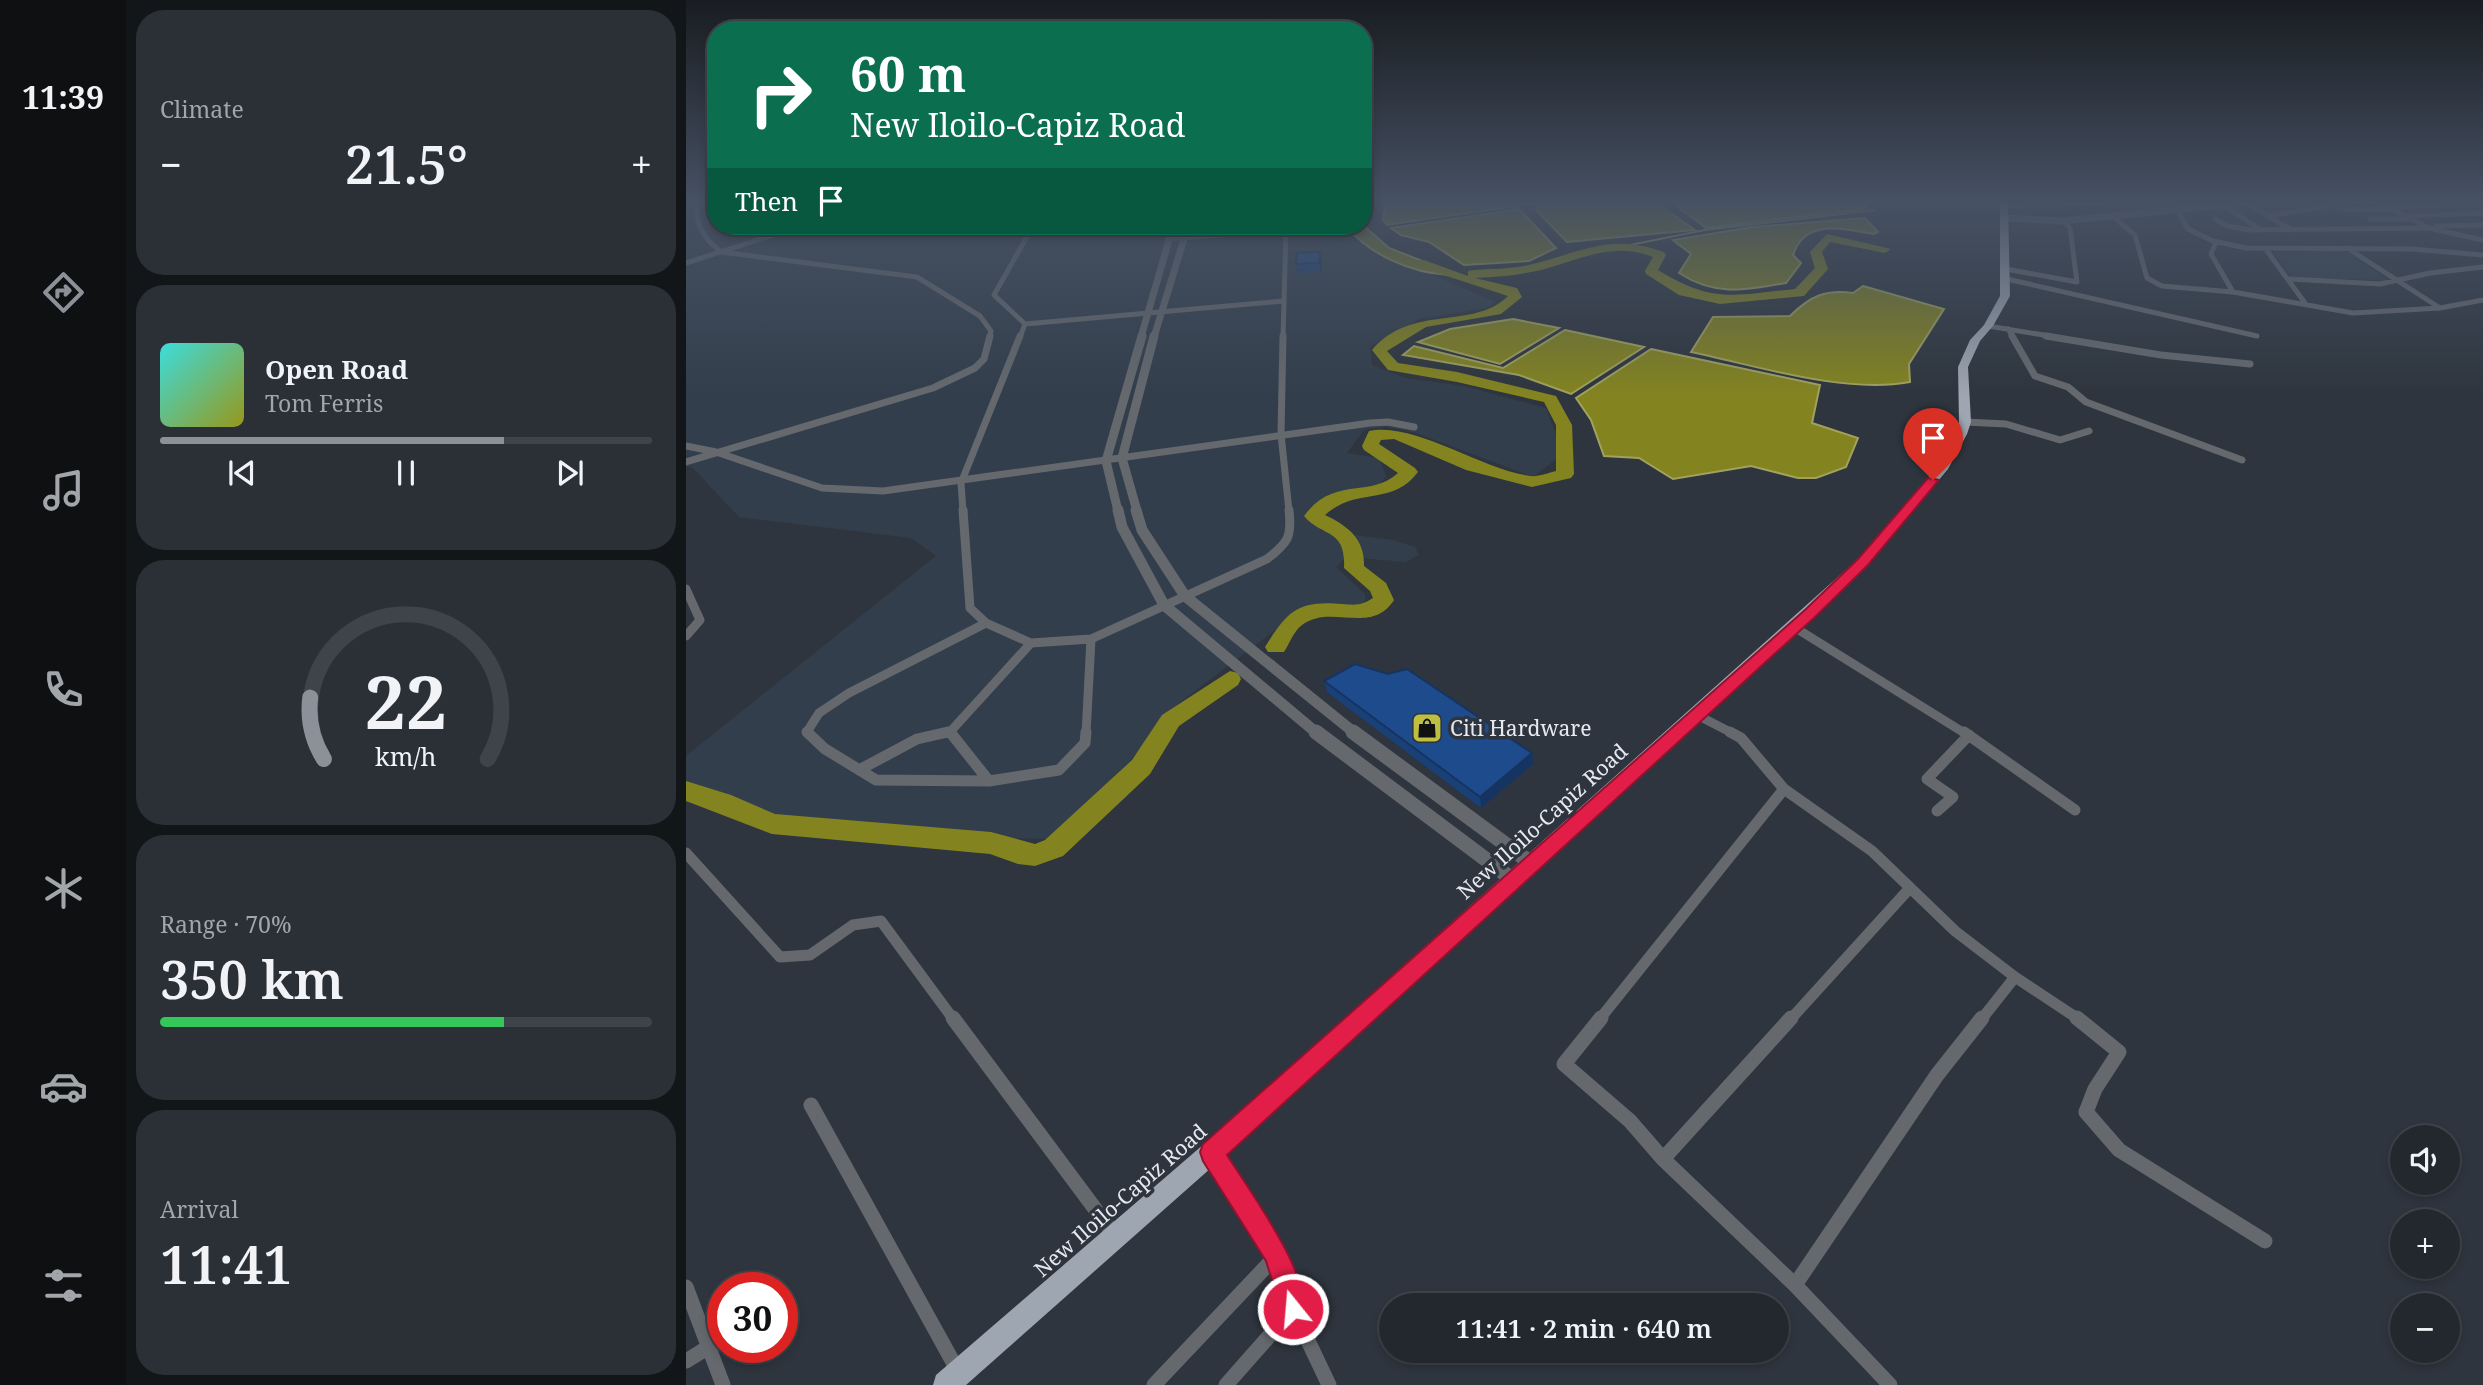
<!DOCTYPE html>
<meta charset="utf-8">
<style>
:root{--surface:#22282e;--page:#2a3036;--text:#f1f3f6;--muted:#a2a6aa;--line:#3f444a;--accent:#8c9099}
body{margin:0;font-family:"Noto Serif",serif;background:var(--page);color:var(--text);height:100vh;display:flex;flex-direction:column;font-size:26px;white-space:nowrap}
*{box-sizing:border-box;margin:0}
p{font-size:23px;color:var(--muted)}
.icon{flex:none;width:38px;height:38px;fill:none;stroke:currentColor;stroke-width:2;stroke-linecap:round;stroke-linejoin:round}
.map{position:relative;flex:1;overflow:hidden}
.panel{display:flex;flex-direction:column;gap:10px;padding:10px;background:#131619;width:560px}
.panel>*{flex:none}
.top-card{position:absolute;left:21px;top:21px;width:665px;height:214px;border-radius:28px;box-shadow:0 4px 10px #0003,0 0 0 2px var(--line);background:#0b6e4f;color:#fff;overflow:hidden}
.tools{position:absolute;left:1704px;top:1125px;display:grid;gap:14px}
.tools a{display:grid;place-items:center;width:70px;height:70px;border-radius:50%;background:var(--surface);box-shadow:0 4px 10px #0003,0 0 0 2px var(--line);font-size:35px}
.speed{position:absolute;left:21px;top:1272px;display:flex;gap:14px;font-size:35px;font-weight:700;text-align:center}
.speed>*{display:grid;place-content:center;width:91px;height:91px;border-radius:50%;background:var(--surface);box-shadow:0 4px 10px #0003,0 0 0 2px var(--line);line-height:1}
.speed .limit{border:10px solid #d22;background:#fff;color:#111}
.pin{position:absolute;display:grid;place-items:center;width:60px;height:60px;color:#fff;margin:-72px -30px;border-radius:50% 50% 50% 0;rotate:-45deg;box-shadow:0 0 7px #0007}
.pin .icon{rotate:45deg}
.me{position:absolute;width:77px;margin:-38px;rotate:343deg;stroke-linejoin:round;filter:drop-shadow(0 0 5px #0008)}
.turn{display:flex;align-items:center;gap:24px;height:147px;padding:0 28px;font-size:32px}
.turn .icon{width:91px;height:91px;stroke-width:2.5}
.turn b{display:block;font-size:49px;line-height:60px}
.then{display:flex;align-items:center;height:66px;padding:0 28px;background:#0003;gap:14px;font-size:26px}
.big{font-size:52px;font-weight:600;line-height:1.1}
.panel .tile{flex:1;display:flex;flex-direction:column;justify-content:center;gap:10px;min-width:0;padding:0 24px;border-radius:28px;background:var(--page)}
.panel .dial{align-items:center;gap:0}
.dial svg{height:182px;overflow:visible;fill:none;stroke:var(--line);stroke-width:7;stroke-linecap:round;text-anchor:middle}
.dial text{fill:var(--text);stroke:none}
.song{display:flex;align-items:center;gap:21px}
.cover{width:84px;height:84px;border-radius:10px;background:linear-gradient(135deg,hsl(180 70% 55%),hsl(60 70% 35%))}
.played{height:7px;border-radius:4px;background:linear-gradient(90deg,var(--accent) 70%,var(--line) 70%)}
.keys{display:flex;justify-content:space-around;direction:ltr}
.heat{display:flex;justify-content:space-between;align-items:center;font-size:38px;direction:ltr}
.charge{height:10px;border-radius:5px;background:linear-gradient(90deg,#34c759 70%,var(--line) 0)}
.trip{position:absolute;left:693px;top:1293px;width:410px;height:70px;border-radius:35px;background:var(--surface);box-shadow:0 4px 10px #0003,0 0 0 2px var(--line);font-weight:600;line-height:70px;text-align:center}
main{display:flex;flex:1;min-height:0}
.tabs{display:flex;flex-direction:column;width:126px;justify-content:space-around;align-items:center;background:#0e1012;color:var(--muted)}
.tabs .icon{width:49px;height:49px}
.tabs .selected{color:var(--accent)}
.tabs b{font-size:32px;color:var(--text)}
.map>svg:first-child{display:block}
</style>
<main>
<nav class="tabs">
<b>11:39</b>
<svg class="icon selected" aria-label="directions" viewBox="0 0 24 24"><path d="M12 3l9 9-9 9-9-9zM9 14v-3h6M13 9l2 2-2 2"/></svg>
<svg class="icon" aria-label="music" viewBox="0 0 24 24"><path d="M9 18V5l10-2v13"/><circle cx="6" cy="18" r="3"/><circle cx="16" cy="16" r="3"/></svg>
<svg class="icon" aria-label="phone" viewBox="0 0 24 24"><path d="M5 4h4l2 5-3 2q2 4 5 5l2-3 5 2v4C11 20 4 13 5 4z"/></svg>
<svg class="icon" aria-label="climate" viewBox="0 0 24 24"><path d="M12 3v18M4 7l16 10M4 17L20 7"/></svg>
<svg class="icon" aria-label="car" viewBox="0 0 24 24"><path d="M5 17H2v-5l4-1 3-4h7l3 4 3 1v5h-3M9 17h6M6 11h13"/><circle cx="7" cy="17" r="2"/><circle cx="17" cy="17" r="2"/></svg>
<svg class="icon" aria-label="filters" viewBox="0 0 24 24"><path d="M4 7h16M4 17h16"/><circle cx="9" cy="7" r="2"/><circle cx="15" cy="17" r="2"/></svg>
</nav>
<section class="panel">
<div class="tile"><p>Climate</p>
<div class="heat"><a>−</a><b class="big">21.5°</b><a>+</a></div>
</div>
<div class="tile">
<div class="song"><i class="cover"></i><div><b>Open Road</b><p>Tom Ferris</p></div></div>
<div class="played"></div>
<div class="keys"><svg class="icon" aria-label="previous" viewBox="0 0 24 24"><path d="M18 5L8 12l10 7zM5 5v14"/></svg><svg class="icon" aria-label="pause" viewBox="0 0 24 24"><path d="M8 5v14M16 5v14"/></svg><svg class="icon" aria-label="next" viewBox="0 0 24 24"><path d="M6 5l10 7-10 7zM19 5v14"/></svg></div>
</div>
<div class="tile dial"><svg viewBox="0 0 100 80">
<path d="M14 69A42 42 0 1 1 86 69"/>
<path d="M14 69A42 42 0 0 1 8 42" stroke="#8c9099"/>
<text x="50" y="56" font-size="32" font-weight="700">22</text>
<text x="50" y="72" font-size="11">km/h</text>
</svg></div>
<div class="tile"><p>Range · 70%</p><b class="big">350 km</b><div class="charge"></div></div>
<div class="tile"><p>Arrival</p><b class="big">11:41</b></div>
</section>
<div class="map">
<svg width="1797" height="1385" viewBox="0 0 1797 1385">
<rect width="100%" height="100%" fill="#2e353e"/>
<path fill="#333e4c" d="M0 201H30V226H660L675 244 809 302 801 308 734 319 684 347 686 365 719 378 778 386 860 408 873 443V457L847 477 730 433 700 427 678 430 661 453 693 458 700 476 688 494 627 509 636 531 707 540 729 547 733 555 719 562 660 557 650 567 679 594V606L664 616 617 609 484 710 444 761 364 839 91 832 0 799V756L250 556 225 538 53 517 6 467H0Z
M1658 250 1702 280 1607 278 1587 253Z"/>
<path fill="#838320" stroke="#a1a25e" stroke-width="2" d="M707 201H866L701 225 697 220 699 208Z
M885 201H968L1009 230 881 242 850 210 852 206Z
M984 201H1187L1178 209 1020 228Z
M833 209 870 248 843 261 778 265 743 242 715 235 705 228Z
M1179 218 1192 232 1188 234C1158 229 1119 218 1107 255L1115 263 1100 283C1060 290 1030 297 993 273L1005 254 987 240 1066 227Z
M677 225 703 248 757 269 763 275C725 273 684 255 660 226Z
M1177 286 1258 309 1223 364 1224 382C1157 394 1072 366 1005 352L1027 317 1104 316C1124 296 1140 289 1167 293Z
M827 319 873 328 814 364 732 342 764 329Z
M879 330 958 347 885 394 833 375 717 355 728 346 817 368Z
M965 349 1134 385 1126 423 1172 438 1160 467 1130 478H1112L1065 466 987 479 953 458 918 456 905 420 890 398Z"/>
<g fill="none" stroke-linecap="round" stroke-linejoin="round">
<path stroke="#a1a25e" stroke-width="2" d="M944 245 1019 230 1189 210"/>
<path fill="#838320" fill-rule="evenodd" d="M1141 234 1205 249 1199 253 1144 242 1136 252 1142 269 1118 296 1034 304 993 295 960 274 959 271 967 257C926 241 894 260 855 270 833 275 812 277 789 278L831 288 836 297 815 314 740 327 701 351 712 363 771 372 870 396 886 425 888 474 885 478 846 487 780 470 708 439 695 440 693 444 729 468 732 472C706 507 671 486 639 515 662 526 679 539 678 566L700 583 708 600C685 636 645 603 616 625 607 632 604 643 598 652H582L579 647C601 612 611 600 656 604 669 605 675 606 687 598L684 591 658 568C660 528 637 538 618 516 648 475 684 499 712 473L678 450 676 446 683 431C727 421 795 469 844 476 852 477 862 473 870 471V425L858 402 771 382 702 370 686 350C726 303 787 331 822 296L730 266V260H738L782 276V271L787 270C807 269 827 269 847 264 898 251 925 233 978 252L980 255 972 270C1027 304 1048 295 1109 289L1129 268 1124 252Z
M544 671 552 673 555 679 552 685 493 726 464 774 377 856 349 866 332 864 304 854 86 834 0 801V781L45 795 89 814 305 832 349 844 359 840 446 760 476 715Z"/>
<path stroke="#65696e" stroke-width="5" d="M11 201C9 224 17 238 35 252L231 277 294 316 305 331 303 337
M1689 201 1743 228 1797 240
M1561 203 1606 230
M1321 206 1440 202
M1540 207 1575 230
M1703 207 1797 204
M1653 209H1701
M1492 211 1502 229 1527 241 1560 248 1726 249 1797 255
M1425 215 1449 235 1461 278 1476 286 1547 292 1667 313 1754 308 1797 300
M1582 216 1670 201
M1721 216 1797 213
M1529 219 1541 226 1564 230 1743 228
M1684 219H1722
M1750 226 1797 225
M483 239 600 230 604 226
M1530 242 1525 254 1547 292
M1661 248 1754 308
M1581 251 1619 303
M0 263 115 226
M1320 269 1391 282 1384 228 1377 221
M1321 279 1571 336
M1604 279 1694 284 1744 273 1797 267
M339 324 597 301
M1302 326 1370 337
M1322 329 1327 337
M334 337 339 324 308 295 347 226
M597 337 600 230"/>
<path stroke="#65696e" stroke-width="7" d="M597 336 595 434 603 511
M1326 336 1349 376 1382 387 1400 402 1556 460
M1360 336 1475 355 1564 364
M1279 422 1320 424 1374 440 1403 431
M0 446 30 452 136 488 197 491 684 423 702 422 728 427
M0 462 247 388 289 368 298 359 304 336
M277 511 275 483 334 336"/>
<path stroke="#65696e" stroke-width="9" d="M277 510 284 608 300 623 345 643 405 639 581 559C602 543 606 537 603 510
M0 589 14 620 0 636
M1108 627 1280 734
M1011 715 1048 734
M264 732 266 734
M123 734 121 732 133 713 163 693 300 623
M254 734 264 732 345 643
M400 734 405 639"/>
<path stroke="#65696e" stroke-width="11" d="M121 732 139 749 190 780 303 781 373 770 399 743 400 732
M264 732 303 781
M1044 732 1055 738 1098 789 1186 851 1269 931 1329 977 1394 1020
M1278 732 1389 810
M173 770 231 739 262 732
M1251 811 1267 797 1241 779 1283 735
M0 853 94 957 124 955 167 925 195 921 268 1020
M913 1020 1098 789
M1104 1020 1223 889
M1295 1020 1329 977"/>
<path stroke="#65696e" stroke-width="15" d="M267 1018 430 1237
M915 1018 878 1064 944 1121 977 1159 1109 1285 1204 1385
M1391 1018 1433 1052 1409 1089 1400 1112 1433 1150 1579 1241
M125 1105 272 1371
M526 1153 591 1255 607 1309 643 1385
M977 1159 1105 1018
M1109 1285 1251 1075 1296 1018
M0 1287 37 1385
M0 1361 21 1348
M468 1385 591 1255
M540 1385 607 1309"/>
<path stroke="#65696e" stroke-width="7" d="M1320 218 1377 221 1575 201
M455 337 487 226
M468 337 502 226"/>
<path stroke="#65696e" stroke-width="9" d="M432 511 420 461 456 336
M451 511 436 458 468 336"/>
<path stroke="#65696e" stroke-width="11" d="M432 510 436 527 478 605 632 734
M450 510 456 530 499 596 670 734"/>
<path stroke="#65696e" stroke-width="15" d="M630 732 826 879
M667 732 845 863"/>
<path fill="#9ea6b1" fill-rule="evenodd" d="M1314 201H1322L1324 296 1307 326 1294 341 1282 367 1285 422 1281 434 1262 469 1182 565 534 1160 280 1385H247L250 1375 518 1144 1172 559 1253 465 1269 434 1273 422 1272 367 1284 340 1298 325 1314 296Z"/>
</g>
<path fill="#1a4078" d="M636 261 635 272 612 273 610 264Z
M638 681 846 753 847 764 795 808 641 692Z"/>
<path fill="#153461" d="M634 252 636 261 635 272 633 263Z
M846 753 847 764 795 808 794 797Z"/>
<path fill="#1e4b8b" stroke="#153461" stroke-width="2" d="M634 252 633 263 610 264 611 253Z
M669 664 702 674 721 669 846 753 794 797 638 681Z"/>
<linearGradient id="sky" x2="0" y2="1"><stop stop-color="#191d22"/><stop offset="0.51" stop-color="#465163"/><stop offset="1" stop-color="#465163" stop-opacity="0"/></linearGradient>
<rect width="1797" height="395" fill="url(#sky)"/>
<path fill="#e11d48" stroke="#92132f" stroke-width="2" d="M1242 478 1253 480 1182 565 1130 616 541 1155C561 1187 631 1282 616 1318L607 1322 598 1318 580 1261 517 1161 514 1152 517 1144 1120 609 1172 559Z"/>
<defs>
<g id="shop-square" transform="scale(1.575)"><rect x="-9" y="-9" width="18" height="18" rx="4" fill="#bebf42" stroke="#2e353e"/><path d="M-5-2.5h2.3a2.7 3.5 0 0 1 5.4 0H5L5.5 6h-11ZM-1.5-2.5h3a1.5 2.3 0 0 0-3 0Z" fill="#111"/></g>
</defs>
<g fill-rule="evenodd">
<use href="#shop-square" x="741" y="728"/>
</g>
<g text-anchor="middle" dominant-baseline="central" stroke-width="7" stroke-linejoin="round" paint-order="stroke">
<g font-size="21" fill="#e6eaf0" stroke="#2e353e" text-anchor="start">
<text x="764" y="728">Citi Hardware</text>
</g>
<g font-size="21" fill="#e6eaf0" stroke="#2e353e">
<text transform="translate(856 821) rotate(-42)">New Iloilo-Capiz Road</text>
<text transform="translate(434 1200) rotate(-41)">New Iloilo-Capiz Road</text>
</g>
</g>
</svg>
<div class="tools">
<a><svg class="icon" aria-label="sound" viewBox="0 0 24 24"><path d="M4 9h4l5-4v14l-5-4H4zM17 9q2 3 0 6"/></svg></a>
<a>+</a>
<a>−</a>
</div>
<div class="speed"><div class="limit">30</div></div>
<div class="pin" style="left:1247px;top:480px;background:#d93025"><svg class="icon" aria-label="arrive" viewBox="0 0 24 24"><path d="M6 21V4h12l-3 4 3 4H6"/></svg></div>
<svg class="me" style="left:607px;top:1309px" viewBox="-20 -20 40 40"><circle r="17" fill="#e11d48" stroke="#fff" stroke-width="3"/><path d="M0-11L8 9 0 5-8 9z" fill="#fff"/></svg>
<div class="trip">11:41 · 2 min · 640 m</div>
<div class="top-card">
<div class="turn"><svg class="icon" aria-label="right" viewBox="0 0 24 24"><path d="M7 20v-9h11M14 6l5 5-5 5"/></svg><div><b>60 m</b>New Iloilo-Capiz Road</div></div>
<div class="then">Then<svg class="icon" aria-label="arrive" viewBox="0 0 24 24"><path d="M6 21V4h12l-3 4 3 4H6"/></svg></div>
</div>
</div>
</main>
